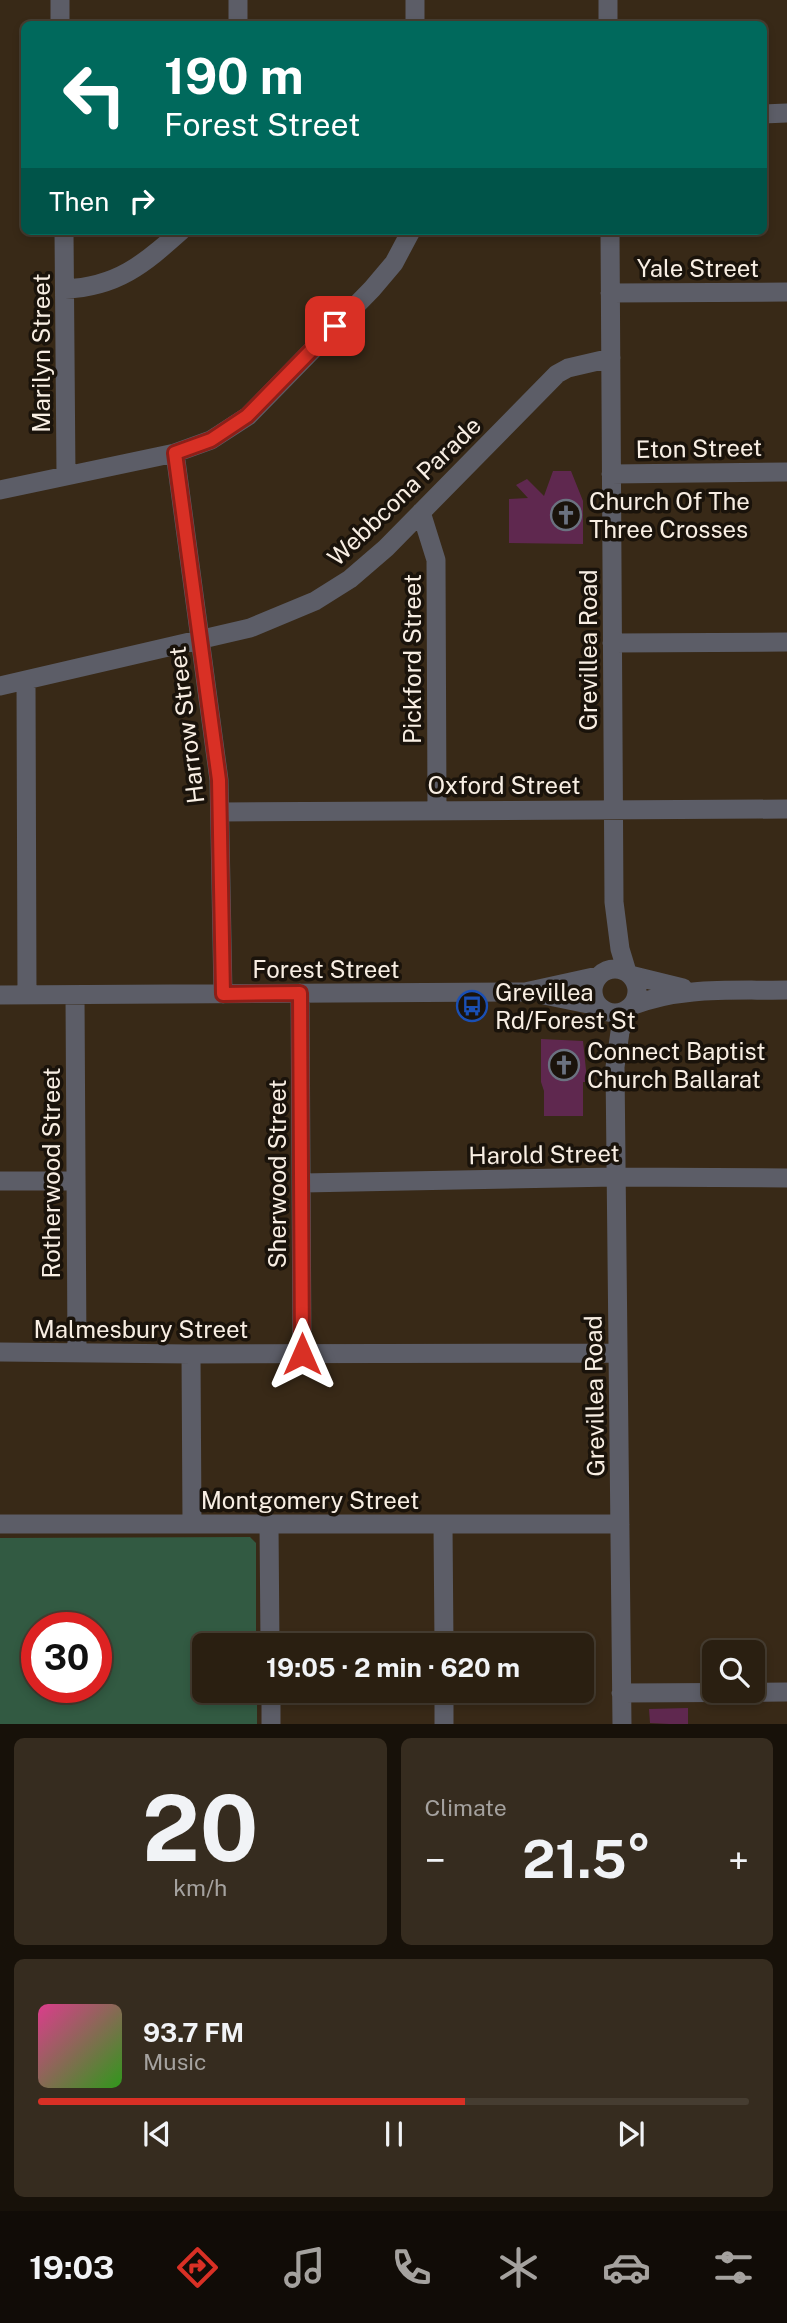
<!DOCTYPE html>
<meta charset="utf-8">
<style>
:root{--surface:#2a1f11;--page:#362c1f;--text:#f1f3f6;--muted:#a5a29f;--line:#463d31;--accent:#d93025}
body{margin:0;font-family:"Public Sans",sans-serif;background:var(--page);color:var(--text);height:100vh;display:flex;flex-direction:column;font-size:26px;white-space:nowrap}
*{box-sizing:border-box;margin:0}
p{font-size:23px;color:var(--muted)}
.icon{flex:none;width:38px;height:38px;fill:none;stroke:currentColor;stroke-width:2;stroke-linecap:round;stroke-linejoin:round}
.map{position:relative;height:1724px;overflow:hidden}
.side{display:flex;flex-direction:column;gap:14px;padding:14px;background:#171109;flex:1}
.side>*{flex:none}
.guide{position:absolute;left:21px;top:21px;width:746px;height:214px;border-radius:10px;box-shadow:0 4px 10px #0003,0 0 0 2px var(--line);background:#00695c;color:#fff;overflow:hidden}
.controls{position:absolute;left:702px;top:1640px;display:grid;gap:14px}
.controls a{display:grid;place-items:center;width:63px;height:63px;border-radius:10px;background:var(--surface);box-shadow:0 4px 10px #0003,0 0 0 2px var(--line);font-size:35px}
.speed{position:absolute;left:21px;top:1612px;display:flex;gap:14px;font-size:35px;font-weight:700;text-align:center}
.speed>*{display:grid;place-content:center;width:91px;height:91px;border-radius:50%;background:var(--surface);box-shadow:0 4px 10px #0003,0 0 0 2px var(--line);line-height:1}
.speed .limit{border:10px solid #d22;background:#fff;color:#111}
.pin{position:absolute;display:grid;place-items:center;width:60px;height:60px;color:#fff;margin:-30px;border-radius:14px;box-shadow:0 4px 10px #0006}
.me{position:absolute;width:77px;margin:-38px;rotate:0deg;stroke-linejoin:round;filter:drop-shadow(0 0 5px #0008)}
.turn{display:flex;align-items:center;gap:24px;height:147px;padding:0 28px;font-size:32px}
.turn .icon{width:91px;height:91px;stroke-width:2.5}
.turn b{display:block;font-size:49px;line-height:60px}
.then{display:flex;align-items:center;height:66px;padding:0 28px;background:#0003;gap:14px;font-size:26px}
.big{font-size:52px;font-weight:700;line-height:1.1}
.side .widget{flex:1;display:flex;flex-direction:column;justify-content:center;gap:10px;min-width:0;padding:0 24px;border-radius:10px;background:var(--page)}
.side .dial{align-items:center;gap:0}
.dial b{font-size:91px;line-height:1}
.song{display:flex;align-items:center;gap:21px}
.cover{width:84px;height:84px;border-radius:10px;background:linear-gradient(135deg,hsl(330 70% 55%),hsl(110 70% 35%))}
.played{height:7px;border-radius:4px;background:linear-gradient(90deg,var(--accent) 60%,var(--line) 60%)}
.keys{display:flex;justify-content:space-around;direction:ltr}
.heat{display:flex;justify-content:space-between;align-items:center;font-size:38px;direction:ltr}
.side .tiles{flex:1;display:grid;gap:14px;grid-template-columns:1fr 1fr}
.widget:last-child{grid-column:span 2}
.trip{position:absolute;left:192px;top:1633px;width:402px;height:70px;border-radius:10px;background:var(--surface);box-shadow:0 4px 10px #0003,0 0 0 2px var(--line);font-weight:700;line-height:70px;text-align:center}
.dock{display:flex;height:112px;justify-content:space-around;align-items:center;background:#110c07;color:var(--muted)}
.dock .icon{width:49px;height:49px}
.dock .on{color:var(--accent)}
.dock b{font-size:32px;color:var(--text)}
.map>svg:first-child{display:block}
</style>
<div class="map">
<svg width="787" height="1725" viewBox="0 0 787 1725">
<rect width="100%" height="100%" fill="#382917"/>
<path fill="#325a42" fill-rule="evenodd" d="M250 1537 256 1543V1645H205V1690L257 1691V1724H0V1538ZM37 1628H96V1687H37Z"/>
<path fill="#5f284f" d="M553 471H571L583 501V544L509 543V499L528 498 516 485 527 479 544 496Z
M541 1039 583 1041 586 1070V1082H583V1116H544V1091L541 1082Z
M688 1708V1725L650 1723 649 1709Z"/>
<g fill="none" stroke-linecap="round" stroke-linejoin="round">
<path stroke="#5c5d67" stroke-width="19" d="M60 0V24
M238 0V24
M415 0V24
M608 0V24
M763 114 787 113
M64 231 66 475
M610 231 614 902 620 949 627 972
M65 289C117 287 144 264 181 231
M610 293 787 292
M175 453 219 780 223 994
M611 474 787 472
M0 490 175 453 211 440 248 416 372 289 394 263 411 231
M421 512 436 560 437 810
M612 643 787 642
M26 680 27 995
M0 686 250 628 315 601 350 579 386 548 557 374 568 368 611 358
M221 812 787 809
M593 991a22 22 0 1 1 44 0a22 22 0 1 1-44 0Z
M630 975 683 988
M300 993 302 1354
M0 995 525 992 598 976
M75 995 77 1352
M544 995 598 1006
M631 1006C681 986 735 991 787 990
M0 1181H75
M303 1183 615 1177 787 1178
M0 1352 191 1354 618 1353
M191 1354 192 1524
M0 1524H620
M269 1524 270 1645
M443 1525 444 1645
M271 1690V1725
M444 1690V1725
M621 1693 787 1692
M622 1725 615 1067 620 1032 628 1009"/>
</g>
<g fill="none" stroke-linecap="round" stroke-linejoin="round">
<g stroke="#8d1f18" stroke-width="18">
<path id="route" d="M302 1354 300 993 223 994 219 780 175 453 211 440 247 416 335 326"/>
</g>
<use href="#route" stroke="#d93025" stroke-width="12"/>
</g>
<defs>
<g id="church-ring" transform="scale(1.575)"><circle r="9.5" fill="#1a130b" stroke="#6b7280" stroke-width="1.5"/><path d="M-1.2-6h2.4v3.5h3.3v2.4h-3.3V6h-2.4V-.1h-3.3v-2.4h3.3Z" fill="#6b7280"/></g>
<g id="bus-ring" transform="scale(1.575)"><circle r="9.5" fill="#1a130b" stroke="#1a4fb4" stroke-width="1.5"/><path d="M-5-6H5V4H4V6H2V4H-2V6H-4V4H-5ZM-3.5-4V0h7V-4ZM-3.5 1.2v1.5H-2V1.2ZM2 1.2v1.5H3.5V1.2Z" fill="#1a4fb4"/></g>
</defs>
<g fill-rule="evenodd">
<use href="#church-ring" x="566" y="515"/>
<use href="#bus-ring" x="472" y="1006"/>
<use href="#church-ring" x="564" y="1065"/>
</g>
<g text-anchor="middle" dominant-baseline="central" stroke-width="7" stroke-linejoin="round" paint-order="stroke">
<g font-size="24" fill="#f8eee3" stroke="#1a130b">
<text x="698" y="268">Yale Street</text>
<text transform="translate(41 353) rotate(-90)">Marilyn Street</text>
<text transform="translate(699 448) rotate(-1)">Eton Street</text>
<text transform="translate(404 491) rotate(-44)">Webbcona Parade</text>
<text transform="translate(588 650) rotate(-90)">Grevillea Road</text>
<text transform="translate(412 659) rotate(-90)">Pickford Street</text>
<text transform="translate(186 725) rotate(-97)">Harrow Street</text>
<text x="504" y="785">Oxford Street</text>
<text x="326" y="969">Forest Street</text>
<text transform="translate(544 1154) rotate(-1)">Harold Street</text>
<text transform="translate(51 1173) rotate(-90)">Rotherwood Street</text>
<text transform="translate(277 1174) rotate(-90)">Sherwood Street</text>
<text x="141" y="1329">Malmesbury Street</text>
<text transform="translate(594 1396) rotate(-91)">Grevillea Road</text>
<text x="310" y="1500">Montgomery Street</text>
</g>
<g font-size="24" fill="#f8eee3" stroke="#1a130b" text-anchor="start">
<text x="589" y="501">Church Of The<tspan x="589" dy="28">Three Crosses</tspan></text>
<text x="495" y="992">Grevillea<tspan x="495" dy="28">Rd/Forest St</tspan></text>
<text x="587" y="1051">Connect Baptist<tspan x="587" dy="28">Church Ballarat</tspan></text>
</g>
</g>
</svg>
<div class="controls">
<a><svg class="icon" aria-label="search" viewBox="0 0 24 24"><circle cx="10" cy="10" r="6"/><path d="M15 15l6 6"/></svg></a>
</div>
<div class="speed"><div class="limit">30</div></div>
<div class="pin" style="left:335px;top:326px;background:#d93025"><svg class="icon" aria-label="arrive" viewBox="0 0 24 24"><path d="M6 21V4h12l-3 4 3 4H6"/></svg></div>
<svg class="me" style="left:302px;top:1354px" viewBox="-20 -20 40 40"><path d="M0-17L14 15 0 8-14 15z" fill="#d93025" stroke="#fff" stroke-width="4"/></svg>
<div class="trip">19:05 · 2 min · 620 m</div>
<div class="guide">
<div class="turn"><svg class="icon" aria-label="left" viewBox="0 0 24 24"><path d="M17 20v-9H6M10 6l-5 5 5 5"/></svg><div><b>190 m</b>Forest Street</div></div>
<div class="then">Then<svg class="icon" aria-label="right" viewBox="0 0 24 24"><path d="M7 20v-9h11M14 6l5 5-5 5"/></svg></div>
</div>
</div>
<section class="side">
<div class="tiles">
<div class="widget dial"><b>20</b><p>km/h</p></div>
<div class="widget"><p>Climate</p>
<div class="heat"><a>−</a><b class="big">21.5°</b><a>+</a></div>
</div>
<div class="widget">
<div class="song"><i class="cover"></i><div><b>93.7 FM</b><p>Music</p></div></div>
<div class="played"></div>
<div class="keys"><svg class="icon" aria-label="previous" viewBox="0 0 24 24"><path d="M18 5L8 12l10 7zM5 5v14"/></svg><svg class="icon" aria-label="pause" viewBox="0 0 24 24"><path d="M8 5v14M16 5v14"/></svg><svg class="icon" aria-label="next" viewBox="0 0 24 24"><path d="M6 5l10 7-10 7zM19 5v14"/></svg></div>
</div>
</div>
</section>
<nav class="dock">
<b>19:03</b>
<svg class="icon on" aria-label="directions" viewBox="0 0 24 24"><path d="M12 3l9 9-9 9-9-9zM9 14v-3h6M13 9l2 2-2 2"/></svg>
<svg class="icon" aria-label="music" viewBox="0 0 24 24"><path d="M9 18V5l10-2v13"/><circle cx="6" cy="18" r="3"/><circle cx="16" cy="16" r="3"/></svg>
<svg class="icon" aria-label="phone" viewBox="0 0 24 24"><path d="M5 4h4l2 5-3 2q2 4 5 5l2-3 5 2v4C11 20 4 13 5 4z"/></svg>
<svg class="icon" aria-label="climate" viewBox="0 0 24 24"><path d="M12 3v18M4 7l16 10M4 17L20 7"/></svg>
<svg class="icon" aria-label="car" viewBox="0 0 24 24"><path d="M5 17H2v-5l4-1 3-4h7l3 4 3 1v5h-3M9 17h6M6 11h13"/><circle cx="7" cy="17" r="2"/><circle cx="17" cy="17" r="2"/></svg>
<svg class="icon" aria-label="filters" viewBox="0 0 24 24"><path d="M4 7h16M4 17h16"/><circle cx="9" cy="7" r="2"/><circle cx="15" cy="17" r="2"/></svg>
</nav>
